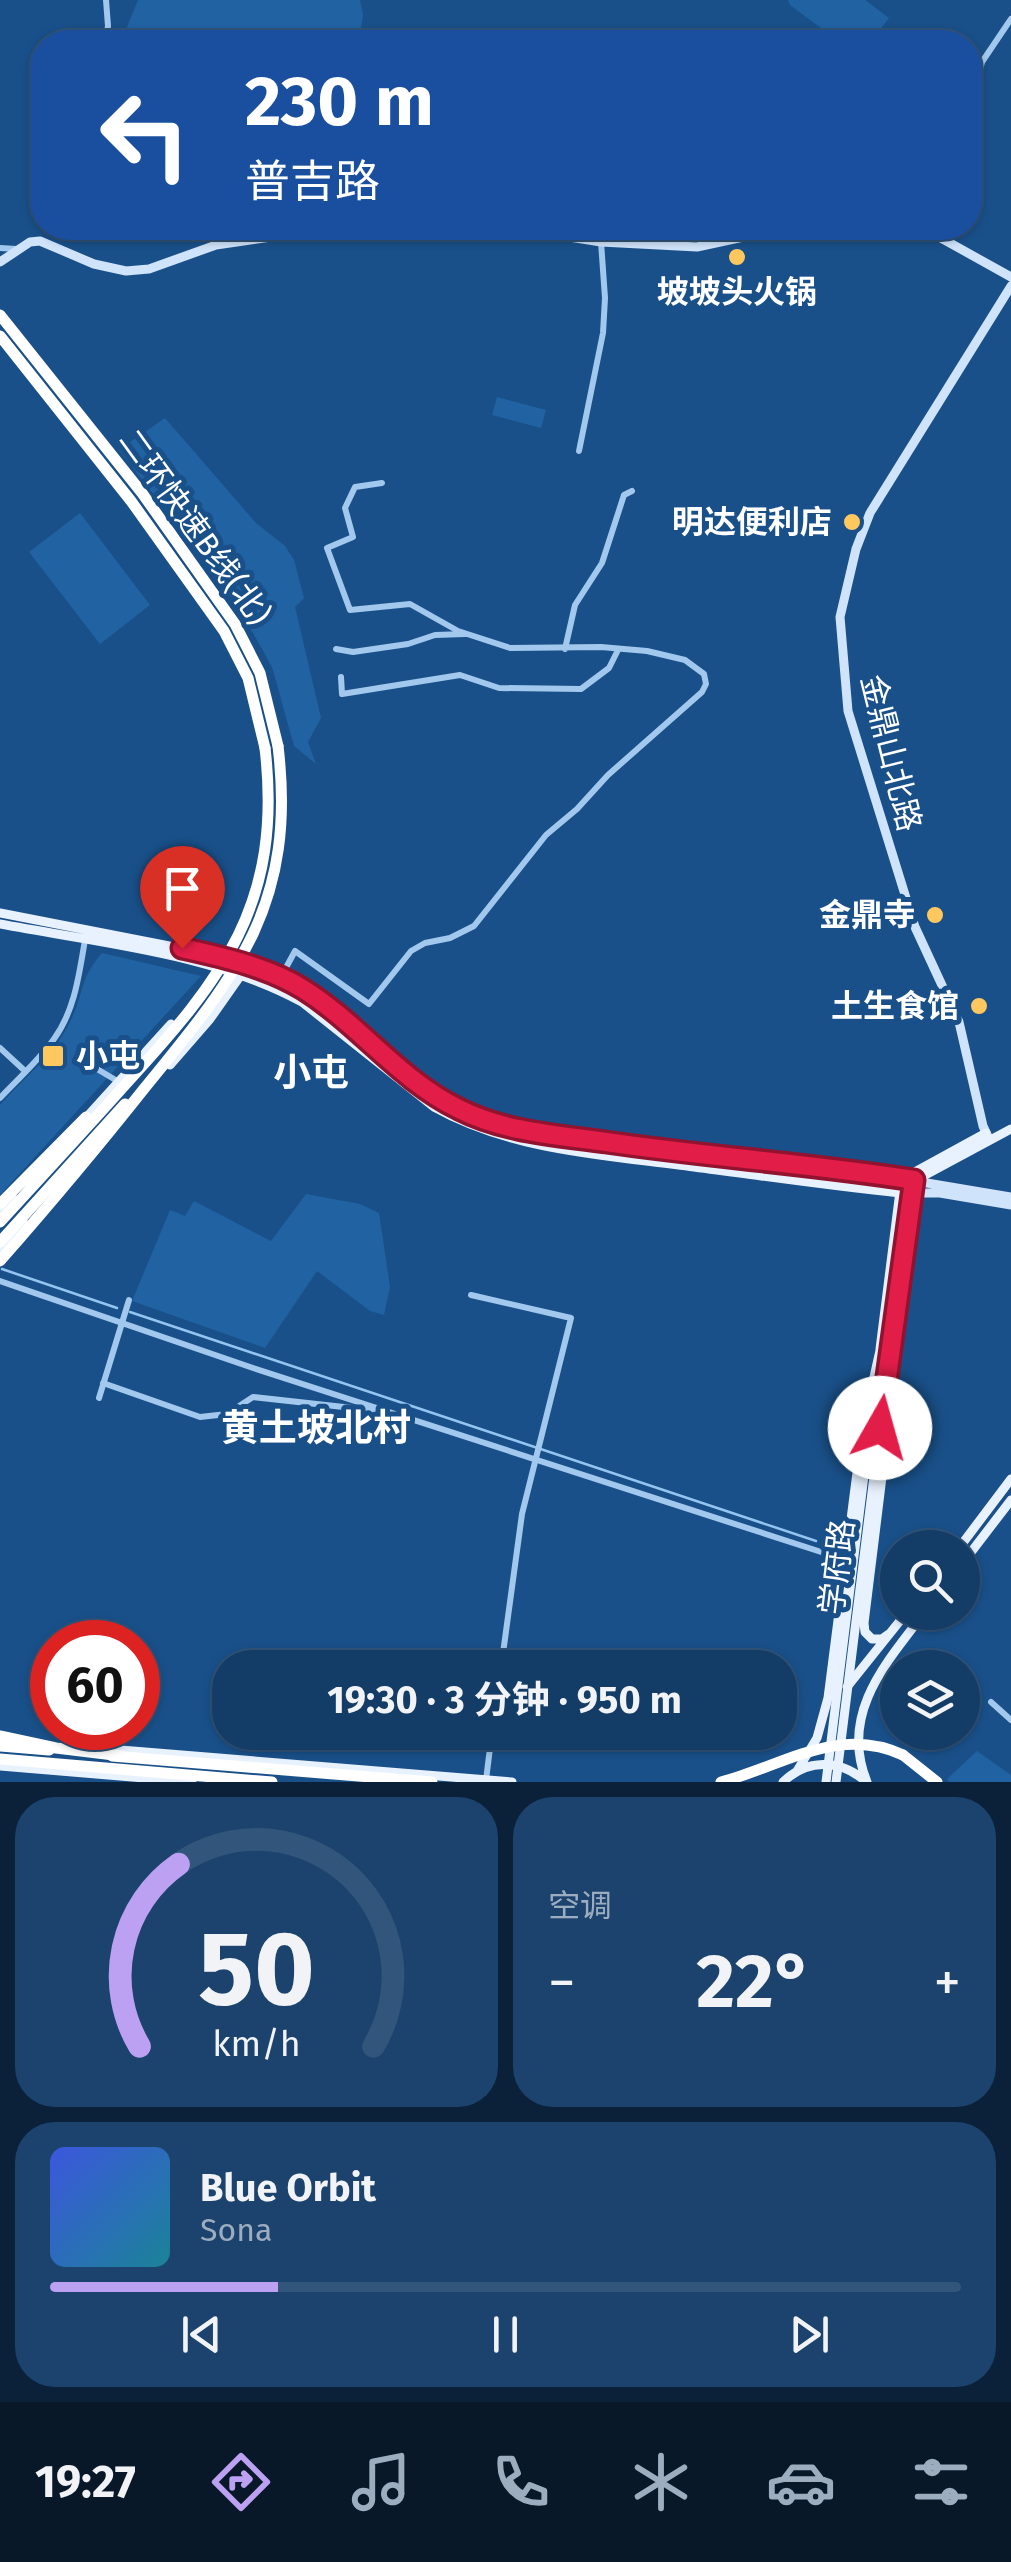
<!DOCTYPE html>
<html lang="zh">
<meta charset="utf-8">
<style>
:root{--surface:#133c67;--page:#1c436d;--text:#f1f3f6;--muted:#9dadc0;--line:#32567b;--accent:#bca0f2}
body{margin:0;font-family:"Fira Sans","Noto Sans SC",sans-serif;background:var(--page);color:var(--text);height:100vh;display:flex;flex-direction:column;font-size:38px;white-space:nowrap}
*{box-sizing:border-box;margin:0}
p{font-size:32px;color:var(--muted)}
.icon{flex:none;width:55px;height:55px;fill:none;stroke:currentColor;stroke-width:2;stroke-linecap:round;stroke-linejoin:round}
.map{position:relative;height:1782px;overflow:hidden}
.drawer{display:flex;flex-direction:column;gap:15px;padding:15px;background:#0a2139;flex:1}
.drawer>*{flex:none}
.top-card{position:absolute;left:30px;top:30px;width:952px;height:210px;border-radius:40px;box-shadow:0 2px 8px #0004,0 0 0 2px var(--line);background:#1a4fa0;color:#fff;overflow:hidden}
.controls{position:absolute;left:880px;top:1530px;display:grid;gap:20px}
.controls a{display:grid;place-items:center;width:100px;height:100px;border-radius:50%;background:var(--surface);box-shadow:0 2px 8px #0004,0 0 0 2px var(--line);font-size:50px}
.speed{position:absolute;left:30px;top:1620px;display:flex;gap:20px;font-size:50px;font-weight:700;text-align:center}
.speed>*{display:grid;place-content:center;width:130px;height:130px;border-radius:50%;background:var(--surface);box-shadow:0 2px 8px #0004,0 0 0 2px var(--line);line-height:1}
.speed .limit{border:15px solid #d22;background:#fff;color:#111}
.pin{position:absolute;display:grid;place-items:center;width:85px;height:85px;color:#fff;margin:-102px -42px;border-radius:50% 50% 50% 0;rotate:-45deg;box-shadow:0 0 10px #0007}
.pin .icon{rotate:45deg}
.me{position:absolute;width:110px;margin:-55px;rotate:7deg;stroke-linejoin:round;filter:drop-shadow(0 0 8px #0008)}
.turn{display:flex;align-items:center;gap:35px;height:210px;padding:0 50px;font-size:45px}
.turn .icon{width:130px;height:130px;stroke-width:2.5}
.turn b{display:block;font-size:70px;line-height:85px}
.big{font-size:75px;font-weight:700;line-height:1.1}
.drawer .tile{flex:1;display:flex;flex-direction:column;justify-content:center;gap:15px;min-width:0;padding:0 35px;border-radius:40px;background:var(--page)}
.drawer .dial{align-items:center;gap:0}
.dial svg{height:260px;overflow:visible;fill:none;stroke:var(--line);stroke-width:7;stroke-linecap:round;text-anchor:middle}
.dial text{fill:var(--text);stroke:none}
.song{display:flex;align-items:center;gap:30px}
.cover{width:120px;height:120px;border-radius:15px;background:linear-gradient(135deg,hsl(230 70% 55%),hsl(190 70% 35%))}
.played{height:10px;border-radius:5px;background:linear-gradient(90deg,var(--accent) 25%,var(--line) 25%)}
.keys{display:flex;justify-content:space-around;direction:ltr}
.heat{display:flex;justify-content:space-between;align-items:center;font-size:55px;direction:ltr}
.drawer .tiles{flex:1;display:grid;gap:15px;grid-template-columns:1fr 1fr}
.tile:last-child{grid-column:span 2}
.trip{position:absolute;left:212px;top:1650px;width:585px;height:100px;border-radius:40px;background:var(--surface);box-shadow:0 2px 8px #0004,0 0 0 2px var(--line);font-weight:700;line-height:100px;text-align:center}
.tabs{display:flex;height:160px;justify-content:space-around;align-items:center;background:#081829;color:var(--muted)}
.tabs .icon{width:70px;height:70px}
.tabs .on{color:var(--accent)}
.tabs b{font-size:45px;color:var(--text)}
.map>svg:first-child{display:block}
</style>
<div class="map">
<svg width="1011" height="1782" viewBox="0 0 1011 1782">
<rect width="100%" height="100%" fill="#195089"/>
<path fill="#2162a3" d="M138 0H360L363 15 359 42H121Z
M788 0H865L889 18 870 42H840L790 5Z
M497 397 546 410 541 428 492 415Z
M165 418 256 523 285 546 294 560 304 598 295 607 321 718 308 742 316 764 294 746 272 667 253 633 223 584 119 450Z
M80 513 150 605 100 644 29 552Z
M102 953 201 976 0 1195V1105C25 1077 56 1053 72 1018 85 989 79 980 102 953Z
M306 1194 360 1204 379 1213 390 1287 384 1315 370 1311 317 1271 265 1348 132 1301 170 1210 185 1216 194 1201 271 1241Z
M977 1751 1011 1775V1782H949L947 1779Z"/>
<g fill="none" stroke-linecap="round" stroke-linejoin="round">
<path stroke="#94c4f0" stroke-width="2.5" d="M2 1269 117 1308
M130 1312 816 1541"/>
<path stroke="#a2c8ed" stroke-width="6" d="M105 42 108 26 106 0
M970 109 982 62 1011 19
M266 228 278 230 282 235
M0 248 17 249
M579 451 603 333 605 298 601 242
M336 649 353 652 408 644 435 635 465 634
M565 649 575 605 602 563 624 495 632 491
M341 677 342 694 460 675 499 688 581 689 609 668 618 650
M281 977 295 951 369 1004 411 951 425 943 450 938 474 926 546 835 577 809 608 775 702 692 706 684 704 674 685 660 647 651 601 647 510 648 458 631 410 604 350 610 327 548 353 537 345 508 355 487 382 483
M0 1048 25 1071
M92 1066 119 1082
M0 1098C18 1079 39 1060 54 1039 75 1010 79 974 85 940
M0 1281 253 1368 846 1560
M471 1295 571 1318 522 1514 501 1668
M103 1383 200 1417 227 1414 253 1397 380 1411
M99 1398 129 1300
M991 1702 1011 1720
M486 1780 492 1732"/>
<path stroke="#cfe3fa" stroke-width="9" d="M513 228 601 242 697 247 786 228
M923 228 1011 277
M0 262 30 242 40 241 94 264 126 271 149 269 216 245 334 228
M989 1139 983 1126 959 1022 915 927 848 711 840 617 856 549 870 513 1011 286
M915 1181 1011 1197
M900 1193H940L1011 1205"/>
<path stroke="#e8f2ff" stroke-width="9" d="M0 913 205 953 281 977 340 1017 422 1087 457 1109 484 1119 529 1131 692 1155 902 1179
M0 924C100 943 212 953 302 1002L434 1107C513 1151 606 1155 694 1167 763 1176 831 1186 900 1193
M170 1065 210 1019 241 975
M84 1120 171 1024
M902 1179 986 1133
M914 1181 1011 1129
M0 1212 13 1198
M0 1251 25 1224
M880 1349 900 1191
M890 1351 915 1181
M870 1427 876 1385
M880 1428 886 1381
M959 1548 1011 1479
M962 1564 1011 1500
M889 1634 882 1639H872L865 1632 864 1623 889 1420 890 1348
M847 1687 907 1612
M96 1748 512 1782
M0 1766 192 1782
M797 1771 817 1738 828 1698 863 1426 881 1346
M783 1782C807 1759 839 1759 864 1780
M867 1782C839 1714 886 1663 925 1612"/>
<path stroke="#fff" stroke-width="11" d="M0 315 142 493 235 624 260 673 278 746
M0 336 131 501 224 631 248 678 265 748
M0 1242 125 1104
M0 1746 49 1750
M903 1755 937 1782
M112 1756 432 1782
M0 1759 272 1782"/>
<path stroke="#e8f2ff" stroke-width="9" d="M826 1782 870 1427
M836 1782 880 1428"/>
<path stroke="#fff" stroke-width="11" d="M0 1204 86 1117
M0 1222C41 1177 83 1132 124 1086 223 978 283 904 265 748
M0 1261C49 1205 97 1148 143 1090 237 975 297 904 278 746
M0 1736 56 1748 122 1756
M721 1782C783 1766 838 1725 903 1755"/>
</g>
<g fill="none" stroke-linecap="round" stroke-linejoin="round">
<g stroke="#92132f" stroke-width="25">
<path id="route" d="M182 948C222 957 268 967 303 989 359 1024 399 1080 459 1109 504 1132 557 1135 606 1142 709 1157 812 1164 914 1180L880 1428"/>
</g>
<use href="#route" stroke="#e11d48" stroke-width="18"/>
</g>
<g fill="#ffc85e" stroke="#195089" stroke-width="4">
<circle cx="737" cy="257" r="10"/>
<circle cx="852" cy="522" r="10"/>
<circle cx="935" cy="915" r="10"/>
<circle cx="979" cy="1006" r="10"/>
<rect x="41" y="1044" width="24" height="24" rx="5"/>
</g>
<g text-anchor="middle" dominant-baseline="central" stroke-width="10" stroke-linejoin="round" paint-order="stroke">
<g font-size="32" font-weight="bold" fill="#fff" stroke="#195089" text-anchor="end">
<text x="737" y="292" text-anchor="middle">坡坡头火锅</text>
<text x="832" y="522">明达便利店</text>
<text x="915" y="915">金鼎寺</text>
<text x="959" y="1006">土生食馆</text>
<text x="76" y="1056" text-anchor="start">小屯</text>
</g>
<g font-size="32" fill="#fff" stroke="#195089">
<text transform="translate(195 527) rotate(54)">二环快速B线(北)</text>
<text transform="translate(891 753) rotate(76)">金鼎山北路</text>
<text transform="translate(837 1567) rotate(-83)">学府路</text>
</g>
<g font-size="38" font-weight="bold" fill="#fff" stroke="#195089">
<text x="311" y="1073">小屯</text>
<text x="316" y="1428">黄土坡北村</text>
</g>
</g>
</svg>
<div class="controls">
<a><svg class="icon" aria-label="search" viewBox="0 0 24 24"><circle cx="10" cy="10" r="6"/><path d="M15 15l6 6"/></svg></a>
<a><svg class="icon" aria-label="layers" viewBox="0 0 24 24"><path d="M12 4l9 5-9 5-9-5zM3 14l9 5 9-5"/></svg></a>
</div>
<div class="speed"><div class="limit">60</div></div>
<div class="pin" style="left:182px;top:948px;background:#d93025"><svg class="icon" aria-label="arrive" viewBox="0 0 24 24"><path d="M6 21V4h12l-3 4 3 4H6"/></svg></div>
<svg class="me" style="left:880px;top:1428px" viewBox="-20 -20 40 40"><circle r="19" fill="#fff"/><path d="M0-13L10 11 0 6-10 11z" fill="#e11d48"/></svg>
<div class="trip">19:30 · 3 分钟 · 950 m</div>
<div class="top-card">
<div class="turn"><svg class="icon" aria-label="left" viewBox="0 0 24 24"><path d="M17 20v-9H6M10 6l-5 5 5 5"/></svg><div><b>230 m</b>普吉路</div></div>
</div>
</div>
<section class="drawer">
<div class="tiles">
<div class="tile dial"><svg viewBox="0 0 100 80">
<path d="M14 69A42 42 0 1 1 86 69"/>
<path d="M14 69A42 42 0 0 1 26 13" stroke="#bca0f2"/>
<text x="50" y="56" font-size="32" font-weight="700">50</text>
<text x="50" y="72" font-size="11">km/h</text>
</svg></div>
<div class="tile"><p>空调</p>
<div class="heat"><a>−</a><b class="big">22°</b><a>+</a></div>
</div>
<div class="tile">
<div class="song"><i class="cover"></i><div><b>Blue Orbit</b><p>Sona</p></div></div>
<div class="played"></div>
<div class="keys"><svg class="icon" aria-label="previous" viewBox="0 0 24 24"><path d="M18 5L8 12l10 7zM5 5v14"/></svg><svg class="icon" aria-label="pause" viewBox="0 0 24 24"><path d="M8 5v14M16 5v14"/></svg><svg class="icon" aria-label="next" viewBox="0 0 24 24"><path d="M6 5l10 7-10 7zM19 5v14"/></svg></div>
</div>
</div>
</section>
<nav class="tabs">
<b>19:27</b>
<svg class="icon on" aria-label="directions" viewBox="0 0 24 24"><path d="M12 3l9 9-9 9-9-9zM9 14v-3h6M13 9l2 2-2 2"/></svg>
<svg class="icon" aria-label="music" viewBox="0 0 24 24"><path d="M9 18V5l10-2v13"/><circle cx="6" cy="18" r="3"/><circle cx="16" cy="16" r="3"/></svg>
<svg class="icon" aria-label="phone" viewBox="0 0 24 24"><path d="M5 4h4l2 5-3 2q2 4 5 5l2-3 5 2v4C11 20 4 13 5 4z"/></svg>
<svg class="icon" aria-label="climate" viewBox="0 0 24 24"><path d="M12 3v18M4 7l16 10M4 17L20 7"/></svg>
<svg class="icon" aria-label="car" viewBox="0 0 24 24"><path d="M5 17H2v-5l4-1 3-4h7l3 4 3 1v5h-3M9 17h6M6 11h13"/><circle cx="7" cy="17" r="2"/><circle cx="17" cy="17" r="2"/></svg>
<svg class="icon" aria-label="filters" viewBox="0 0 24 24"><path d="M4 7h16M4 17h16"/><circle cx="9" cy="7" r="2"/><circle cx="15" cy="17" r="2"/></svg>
</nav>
